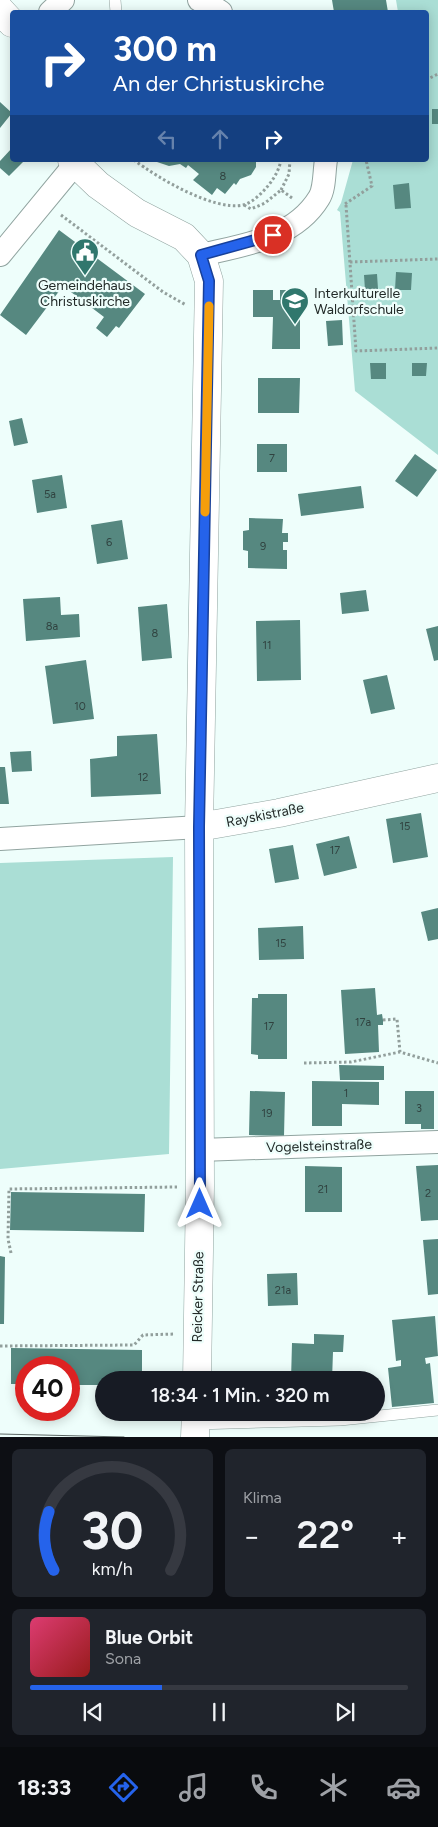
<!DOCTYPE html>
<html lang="de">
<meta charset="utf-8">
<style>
:root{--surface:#171b24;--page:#20242c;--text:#f1f3f6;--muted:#9ea1a6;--line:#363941;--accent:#2563eb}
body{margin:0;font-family:Figtree,sans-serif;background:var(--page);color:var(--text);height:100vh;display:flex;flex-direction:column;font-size:19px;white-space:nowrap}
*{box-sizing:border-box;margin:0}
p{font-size:16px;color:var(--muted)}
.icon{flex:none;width:28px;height:28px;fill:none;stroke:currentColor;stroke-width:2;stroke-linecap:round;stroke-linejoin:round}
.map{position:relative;height:1437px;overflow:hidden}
.side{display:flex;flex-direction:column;gap:12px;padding:12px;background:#0d0f14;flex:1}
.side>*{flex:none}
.banner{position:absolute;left:10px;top:10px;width:419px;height:152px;border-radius:5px;box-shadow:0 2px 12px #0003;background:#1a4fa0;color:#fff;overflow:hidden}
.speed{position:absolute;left:15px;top:1356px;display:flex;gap:10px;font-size:25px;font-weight:700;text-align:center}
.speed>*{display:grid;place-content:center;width:65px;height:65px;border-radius:50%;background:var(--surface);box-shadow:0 2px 12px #0003;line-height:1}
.speed .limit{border:8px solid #d22;background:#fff;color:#111}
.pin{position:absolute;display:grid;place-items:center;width:42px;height:42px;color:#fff;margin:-21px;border:2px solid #fff;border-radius:50%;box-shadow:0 1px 5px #0007}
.me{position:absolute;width:55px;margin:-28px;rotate:0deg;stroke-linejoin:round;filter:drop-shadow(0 0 4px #0008)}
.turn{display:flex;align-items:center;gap:18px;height:105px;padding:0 20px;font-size:22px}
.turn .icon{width:65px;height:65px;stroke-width:2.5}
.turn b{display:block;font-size:35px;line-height:42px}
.lanes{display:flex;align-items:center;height:48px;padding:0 20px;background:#0003;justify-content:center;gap:25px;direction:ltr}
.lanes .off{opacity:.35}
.big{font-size:38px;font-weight:600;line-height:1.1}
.side .widget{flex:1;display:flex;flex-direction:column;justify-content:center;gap:8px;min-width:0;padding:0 18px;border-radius:8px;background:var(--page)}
.side .dial{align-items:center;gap:0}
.dial svg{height:130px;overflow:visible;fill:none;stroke:var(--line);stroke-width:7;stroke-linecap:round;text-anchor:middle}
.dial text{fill:var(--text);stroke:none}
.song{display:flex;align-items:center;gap:15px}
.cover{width:60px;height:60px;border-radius:8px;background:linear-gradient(135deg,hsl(340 70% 55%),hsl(0 70% 35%))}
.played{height:5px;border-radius:2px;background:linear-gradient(90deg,var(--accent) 35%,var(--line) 35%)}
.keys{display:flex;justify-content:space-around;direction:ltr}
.heat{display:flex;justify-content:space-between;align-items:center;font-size:28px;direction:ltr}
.side .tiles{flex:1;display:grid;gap:12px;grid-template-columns:1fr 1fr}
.widget:last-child{grid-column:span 2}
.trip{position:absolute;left:95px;top:1371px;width:290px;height:50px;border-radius:25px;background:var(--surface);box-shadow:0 2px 12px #0003;font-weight:600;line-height:50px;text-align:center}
.dock{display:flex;height:80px;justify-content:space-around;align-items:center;background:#090b0e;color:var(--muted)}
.dock .icon{width:35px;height:35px}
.dock .current{color:var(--accent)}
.dock b{font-size:22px;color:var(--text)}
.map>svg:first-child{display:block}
</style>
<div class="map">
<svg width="438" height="1437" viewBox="0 0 438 1437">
<rect width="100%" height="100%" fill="#eefefb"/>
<path fill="#aaded5" d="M396 0H438V455L355 391 340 212 337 210 341 203 353 160H426V12H398Z
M173 857 169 1154 0 1169V863Z"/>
<path fill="#568880" d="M332 0H386L388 12H334Z
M0 102 12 113 0 128Z
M432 109H438V124H432Z
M12 148V160H25L9 176 0 168V161Z
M151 160H256V167L251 175 240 179 236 185 234 183 225 194 217 188 212 195 193 180 199 174 188 165 186 168 180 164 169 166Z
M409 183 411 208 395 209 393 185Z
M59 230 145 294 119 328 116 326 107 337 96 328 104 317 63 286 26 335 0 315Z
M396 272 412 273 411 290H395Z
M377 274 378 289 365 290 364 275Z
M253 290H273V300H280V290H300V349H272L273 317H253Z
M342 320 343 345 328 346 326 321Z
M370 363H386V379H371Z
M412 363H427L426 376H412Z
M258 378H300L299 413H258Z
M22 418 28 443 14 446 9 421Z
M257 444H287V472H257Z
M415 454 437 470 417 497 395 481Z
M62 475 67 508 37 513 32 480Z
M361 486 364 508 301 516 298 494Z
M249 518 283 519 282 533H288V542H283V550H287V569L248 568V551L243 550V531L249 530Z
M122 520 128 559 97 564 91 525Z
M366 590 369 611 342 614 340 593Z
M60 597 61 615 79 614 80 637 26 641 23 599Z
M167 604 172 658 142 661 138 607Z
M300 620 301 680 257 681 256 621Z
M438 626V660L434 661 426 629Z
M86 660 94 719 53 724 45 666Z
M387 675 395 709 371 714 363 680Z
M157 734 161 794 91 797 90 759 117 756V736Z
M31 751 32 771 12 772 10 752Z
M0 767H5L9 804H0Z
M421 813 428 857 393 863 386 819Z
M349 836 357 868 324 876 316 844Z
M293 845 299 879 275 883 269 849Z
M438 908V939L428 941 421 912Z
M303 926 304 959 259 960 258 928Z
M375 988 377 1015 382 1014 383 1020V1025H378L379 1052 345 1054 341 990Z
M258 994H287V1059H258V1055L251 1054 252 998H258Z
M339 1065 384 1066V1080H340Z
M312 1081 379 1082V1105L342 1104V1126H312Z
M250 1091 285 1092 284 1136 249 1135Z
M405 1091H434V1129H421V1124H405Z
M438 1165V1220L421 1221 416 1166Z
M305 1166 342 1167V1212H305Z
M11 1192 145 1194 144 1232 10 1230Z
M438 1239V1294L428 1295 423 1240Z
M0 1256 5 1257 4 1324H0Z
M297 1273 298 1305 268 1306 267 1274Z
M435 1316 438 1356 425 1358 426 1364 430 1363 434 1403 392 1407 388 1368 401 1366V1360L396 1361 392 1320Z
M314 1334 344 1335 343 1352H333L332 1380H291L292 1343 314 1344Z
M11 1348 142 1350V1380H104V1385H69V1368H26V1384H11Z"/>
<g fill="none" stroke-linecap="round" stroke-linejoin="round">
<g stroke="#91a4a0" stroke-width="12">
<path id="lane" d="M115 0 116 12
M195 1424 340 1420 438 1410"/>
</g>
<g stroke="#91a4a0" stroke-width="24">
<path id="street" d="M199 0 209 4 221 12
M50 12 63 0
M0 255 75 164
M201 255C243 245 294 239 319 198 325 189 324 171 326 160
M0 839 199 827
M200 1150 438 1142"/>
</g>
<g stroke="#91a4a0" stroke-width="29">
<path id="secondary" d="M0 10 12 23
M72 160 98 185 137 213 184 237 201 255 209 281 199 827 200 1186 197 1380
M199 827 279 813 438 778
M195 1437 196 1412"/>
</g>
<path stroke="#929f9c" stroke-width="3" stroke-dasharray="2.5 2.5" stroke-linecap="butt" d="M426 80 438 74
M134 160C158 178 213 211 243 205 252 203 261 194 267 187 274 179 279 170 281 160
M281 190 289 174 290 160
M345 204 372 186 366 160
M244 205 251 209 265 203 281 190 292 198
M346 205 356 351 438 348
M61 215 163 292 186 305
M350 262 438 259
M383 1020 397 1019 400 1052
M304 1063 351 1062 400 1052 438 1063
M11 1253 8 1239 9 1189 177 1187
M0 1346 134 1345 143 1335 175 1334"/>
<use href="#lane" stroke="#fff" stroke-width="11"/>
<use href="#street" stroke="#fff" stroke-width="22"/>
<use href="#secondary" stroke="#fff" stroke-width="28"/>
<path stroke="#5a6562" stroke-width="1" d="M0 1434 124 1437"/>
</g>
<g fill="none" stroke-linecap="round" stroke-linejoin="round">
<g stroke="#184099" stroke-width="12">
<path id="route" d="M200 1204 199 827 209 281 201 255 273 235"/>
</g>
<use href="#route" stroke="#2563eb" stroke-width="9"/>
<path stroke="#f59e0b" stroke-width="9" d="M205 512 209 306"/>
</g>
<defs>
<g id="civic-pin" transform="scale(1.4375)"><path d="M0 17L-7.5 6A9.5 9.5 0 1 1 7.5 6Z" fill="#30776d" stroke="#eefefb"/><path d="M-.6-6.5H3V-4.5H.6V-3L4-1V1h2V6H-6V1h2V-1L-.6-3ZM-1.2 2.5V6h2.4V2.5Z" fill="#fff"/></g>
<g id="school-pin" transform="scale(1.4375)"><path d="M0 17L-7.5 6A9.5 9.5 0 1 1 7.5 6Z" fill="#30776d" stroke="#eefefb"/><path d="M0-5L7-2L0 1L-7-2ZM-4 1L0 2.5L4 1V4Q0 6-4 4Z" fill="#fff"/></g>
</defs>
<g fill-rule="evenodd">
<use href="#civic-pin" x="85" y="252"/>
<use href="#school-pin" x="295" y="301"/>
</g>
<g text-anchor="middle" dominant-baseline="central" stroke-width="4.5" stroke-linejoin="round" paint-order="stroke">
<g font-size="11" fill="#30423f">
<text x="223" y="176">8</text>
<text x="272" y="458">7</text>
<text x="50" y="494">5a</text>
<text x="109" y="542">6</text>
<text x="263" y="546">9</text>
<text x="52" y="626">8a</text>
<text x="155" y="633">8</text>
<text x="267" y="645">11</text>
<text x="80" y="706">10</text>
<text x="143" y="777">12</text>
<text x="405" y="826">15</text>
<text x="335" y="850">17</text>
<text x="281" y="943">15</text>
<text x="363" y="1022">17a</text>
<text x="269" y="1026">17</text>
<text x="346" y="1093">1</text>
<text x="419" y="1108">3</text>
<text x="267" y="1113">19</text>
<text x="323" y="1189">21</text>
<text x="428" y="1193">2</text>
<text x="283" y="1290">21a</text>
</g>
<g font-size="14" fill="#232b29" stroke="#eefefb">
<text x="85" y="285">Gemeindehaus<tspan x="85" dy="16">Christuskirche</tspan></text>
<text x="314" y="293" text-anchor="start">Interkulturelle<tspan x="314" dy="16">Waldorfschule</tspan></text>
</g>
<g font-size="14" fill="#232b29" stroke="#eefefb">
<text transform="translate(265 815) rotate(-11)">Rayskistraße</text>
<text transform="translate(319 1146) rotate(-2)">Vogelsteinstraße</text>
<text transform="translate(198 1297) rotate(-89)">Reicker Straße</text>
</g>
</g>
</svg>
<div class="speed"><div class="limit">40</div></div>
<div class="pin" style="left:273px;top:235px;background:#d93025"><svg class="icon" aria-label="arrive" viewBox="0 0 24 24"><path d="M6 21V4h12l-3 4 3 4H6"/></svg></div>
<svg class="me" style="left:200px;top:1204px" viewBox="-20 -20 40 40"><path d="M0-17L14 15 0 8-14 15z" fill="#2563eb" stroke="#fff" stroke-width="4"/></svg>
<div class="trip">18:34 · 1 Min. · 320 m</div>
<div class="banner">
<div class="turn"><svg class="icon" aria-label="right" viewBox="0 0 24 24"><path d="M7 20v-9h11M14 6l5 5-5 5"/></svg><div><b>300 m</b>An der Christuskirche</div></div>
<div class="lanes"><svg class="icon off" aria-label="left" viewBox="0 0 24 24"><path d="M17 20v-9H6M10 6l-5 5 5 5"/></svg><svg class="icon off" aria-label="ahead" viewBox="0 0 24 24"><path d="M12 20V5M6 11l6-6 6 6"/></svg><svg class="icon" aria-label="right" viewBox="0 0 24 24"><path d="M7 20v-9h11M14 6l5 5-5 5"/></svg></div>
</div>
</div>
<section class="side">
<div class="tiles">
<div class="widget dial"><svg viewBox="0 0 100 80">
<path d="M14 69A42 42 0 1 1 86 69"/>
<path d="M14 69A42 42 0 0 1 11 33" stroke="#2563eb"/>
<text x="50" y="56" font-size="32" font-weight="700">30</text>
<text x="50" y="72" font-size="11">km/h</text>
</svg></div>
<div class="widget"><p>Klima</p>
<div class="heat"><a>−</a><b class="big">22°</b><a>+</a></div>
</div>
<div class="widget">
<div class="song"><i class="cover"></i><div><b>Blue Orbit</b><p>Sona</p></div></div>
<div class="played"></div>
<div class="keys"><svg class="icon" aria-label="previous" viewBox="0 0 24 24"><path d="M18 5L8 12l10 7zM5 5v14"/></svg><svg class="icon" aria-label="pause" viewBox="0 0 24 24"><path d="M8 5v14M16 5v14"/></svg><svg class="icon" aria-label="next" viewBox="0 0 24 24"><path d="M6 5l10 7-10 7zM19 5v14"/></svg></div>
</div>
</div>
</section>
<nav class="dock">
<b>18:33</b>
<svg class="icon current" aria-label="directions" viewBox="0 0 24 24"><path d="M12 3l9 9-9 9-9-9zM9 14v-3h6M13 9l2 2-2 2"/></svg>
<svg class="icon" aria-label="music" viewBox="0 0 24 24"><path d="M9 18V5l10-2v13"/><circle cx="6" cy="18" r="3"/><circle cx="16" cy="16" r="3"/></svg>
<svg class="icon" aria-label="phone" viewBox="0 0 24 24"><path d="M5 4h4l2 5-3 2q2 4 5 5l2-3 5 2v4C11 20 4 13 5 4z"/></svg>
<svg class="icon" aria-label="climate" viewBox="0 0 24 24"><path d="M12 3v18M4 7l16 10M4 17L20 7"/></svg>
<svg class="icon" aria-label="car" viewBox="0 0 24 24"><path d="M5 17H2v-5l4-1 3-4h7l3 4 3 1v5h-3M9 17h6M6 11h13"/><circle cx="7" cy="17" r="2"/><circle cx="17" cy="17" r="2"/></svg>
</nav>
